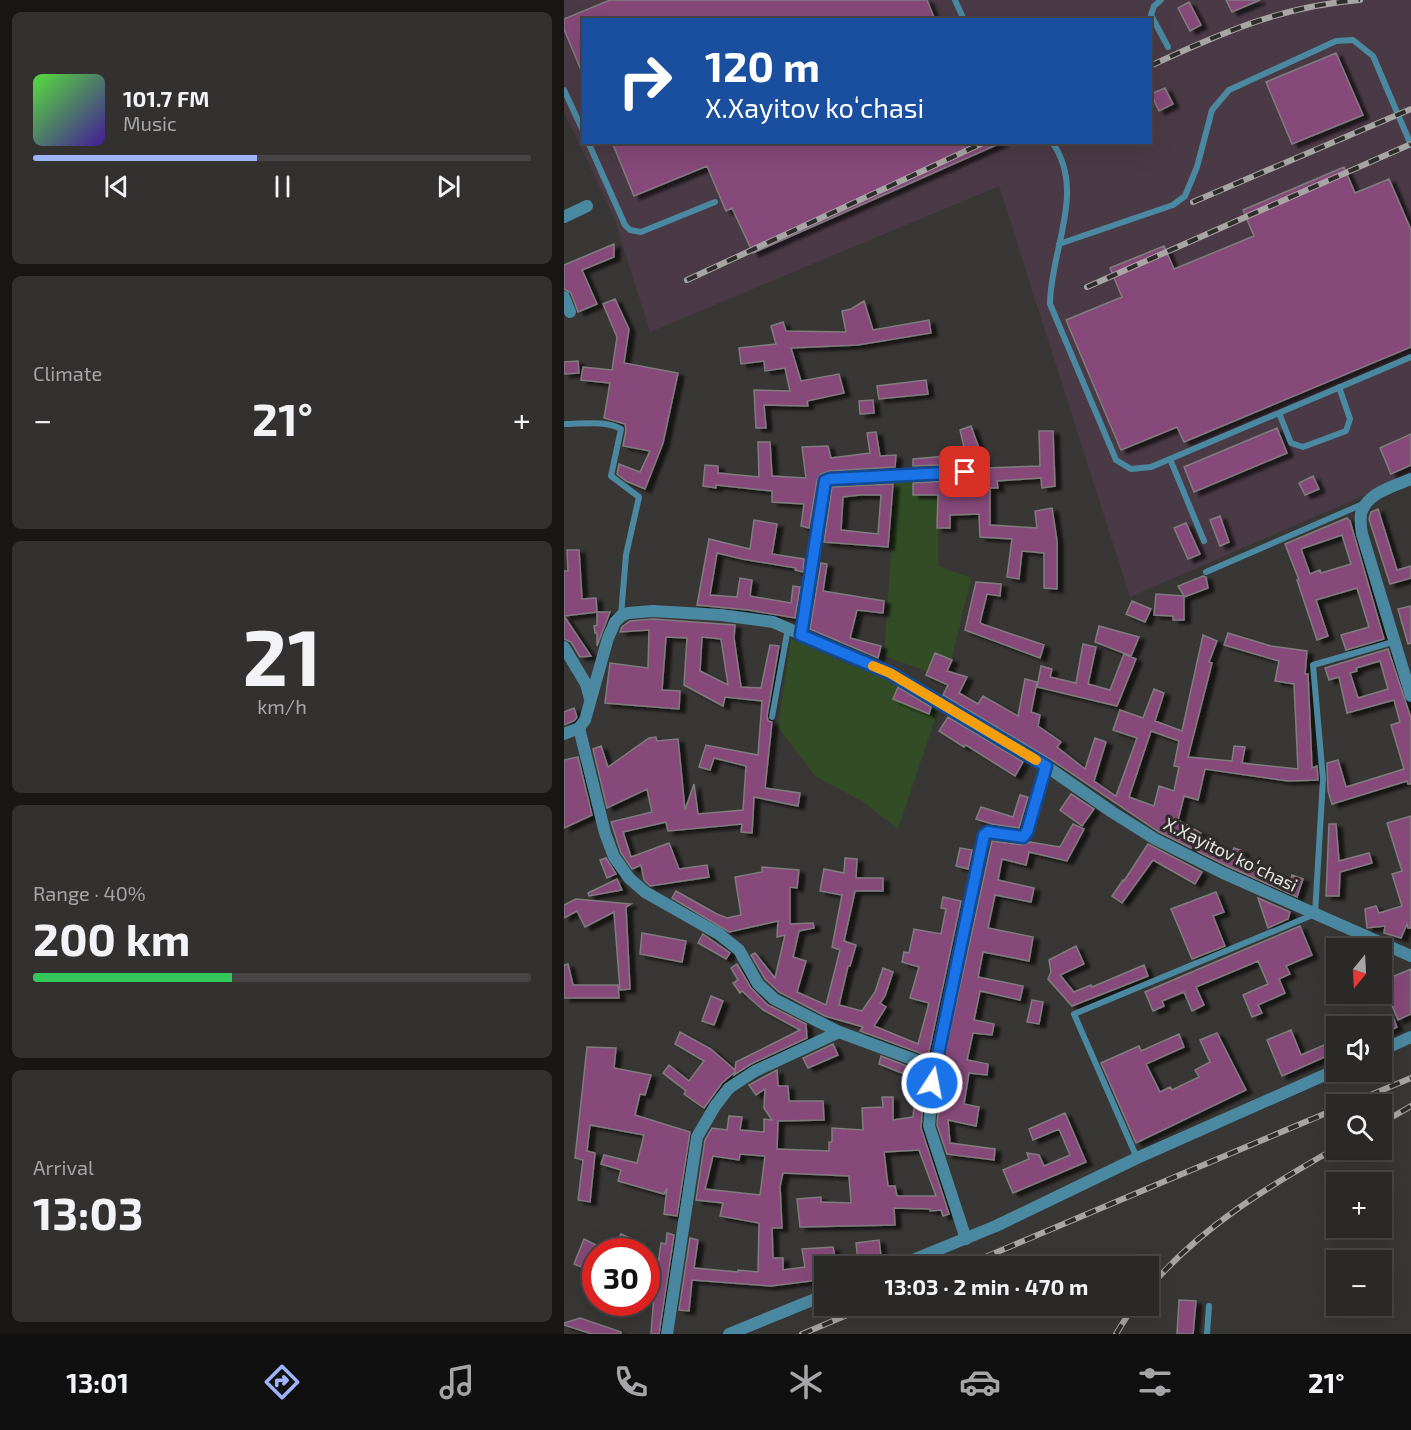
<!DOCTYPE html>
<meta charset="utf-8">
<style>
:root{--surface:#2b2928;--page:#333130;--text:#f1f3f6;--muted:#a6a6a8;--line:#474545;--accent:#9db4fd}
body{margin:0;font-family:"Exo 2",sans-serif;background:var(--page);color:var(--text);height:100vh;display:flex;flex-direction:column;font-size:22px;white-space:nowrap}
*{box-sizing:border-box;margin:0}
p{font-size:20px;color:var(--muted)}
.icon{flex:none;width:33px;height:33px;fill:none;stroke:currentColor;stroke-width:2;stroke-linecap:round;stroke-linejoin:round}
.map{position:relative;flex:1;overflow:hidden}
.panel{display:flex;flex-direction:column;gap:12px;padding:12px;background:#181716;width:564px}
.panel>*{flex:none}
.top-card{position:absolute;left:18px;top:18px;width:570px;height:126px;border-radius:0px;box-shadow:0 6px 24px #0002,0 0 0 2px var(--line);background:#1a4fa0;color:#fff;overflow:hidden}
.needle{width:39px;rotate:198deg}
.fabs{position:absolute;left:762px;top:938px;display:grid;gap:12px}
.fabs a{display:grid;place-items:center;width:66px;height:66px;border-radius:0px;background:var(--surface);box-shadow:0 6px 24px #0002,0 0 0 2px var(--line);font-size:30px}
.speed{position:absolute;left:18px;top:1238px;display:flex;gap:12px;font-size:30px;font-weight:700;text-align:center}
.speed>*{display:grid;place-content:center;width:78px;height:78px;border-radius:50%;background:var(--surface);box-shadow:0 6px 24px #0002,0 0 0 2px var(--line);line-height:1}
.speed .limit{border:9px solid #d22;background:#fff;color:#111}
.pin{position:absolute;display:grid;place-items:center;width:51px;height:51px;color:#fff;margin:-26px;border-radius:12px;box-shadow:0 3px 9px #0006}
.me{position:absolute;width:66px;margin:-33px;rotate:11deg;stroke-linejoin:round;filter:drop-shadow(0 0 4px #0008)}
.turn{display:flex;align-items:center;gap:21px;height:126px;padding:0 24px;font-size:27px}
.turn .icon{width:78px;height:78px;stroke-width:2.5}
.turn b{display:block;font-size:42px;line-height:51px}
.big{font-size:45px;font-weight:700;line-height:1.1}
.panel .card{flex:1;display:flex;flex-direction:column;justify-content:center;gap:9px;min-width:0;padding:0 21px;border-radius:9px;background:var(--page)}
.panel .dial{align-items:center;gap:0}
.dial b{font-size:78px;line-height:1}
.song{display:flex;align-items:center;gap:18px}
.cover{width:72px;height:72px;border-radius:9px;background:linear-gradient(135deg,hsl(110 70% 55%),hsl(260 70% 35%))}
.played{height:6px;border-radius:3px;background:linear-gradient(90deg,var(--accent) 45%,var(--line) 45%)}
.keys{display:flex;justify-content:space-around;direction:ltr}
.heat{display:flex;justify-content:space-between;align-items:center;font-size:33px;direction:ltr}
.charge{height:9px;border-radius:4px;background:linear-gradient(90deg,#34c759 40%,var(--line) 0)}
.trip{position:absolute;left:250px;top:1256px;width:345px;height:60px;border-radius:0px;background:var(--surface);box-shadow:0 6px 24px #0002,0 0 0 2px var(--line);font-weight:700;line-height:60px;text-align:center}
.dock{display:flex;height:96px;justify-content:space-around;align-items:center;background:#111010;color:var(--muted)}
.dock .icon{width:42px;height:42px}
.dock .selected{color:var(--accent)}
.dock b{font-size:27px;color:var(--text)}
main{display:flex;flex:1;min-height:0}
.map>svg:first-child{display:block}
</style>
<main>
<section class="panel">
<div class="card">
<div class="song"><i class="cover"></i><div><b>101.7 FM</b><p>Music</p></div></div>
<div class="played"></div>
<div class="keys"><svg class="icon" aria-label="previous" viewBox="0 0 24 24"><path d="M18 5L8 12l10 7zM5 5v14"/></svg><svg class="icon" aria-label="pause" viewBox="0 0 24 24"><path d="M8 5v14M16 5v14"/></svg><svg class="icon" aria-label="next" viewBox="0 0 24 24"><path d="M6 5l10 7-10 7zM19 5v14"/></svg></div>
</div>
<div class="card"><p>Climate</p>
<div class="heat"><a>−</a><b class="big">21°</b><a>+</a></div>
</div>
<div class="card dial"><b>21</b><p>km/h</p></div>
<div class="card"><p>Range · 40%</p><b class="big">200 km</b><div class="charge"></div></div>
<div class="card"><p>Arrival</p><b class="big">13:03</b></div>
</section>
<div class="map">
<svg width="847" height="1334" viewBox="0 0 847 1334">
<defs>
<filter id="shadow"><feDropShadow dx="6" dy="3.5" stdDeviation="1.5" flood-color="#0009"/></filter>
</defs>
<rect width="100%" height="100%" fill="#393735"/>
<path fill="#4a3a45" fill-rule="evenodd" d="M0 0H847V475L566 597 435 186 86 332 50 217 0 112ZM20 20H586V142H20Z"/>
<path fill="#324d25" d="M375 477 374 566 407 578 383 678 320 656 332 481Z
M227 639 284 664 330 681 374 710 334 829 298 801 252 777 214 727Z"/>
<path fill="#864979" stroke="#807d7f" stroke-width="1.5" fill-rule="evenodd" filter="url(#shadow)" d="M46 0H363L371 20H20L19 75 0 29V19Z
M662 0H696L668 12Z
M625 2 637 25 626 31 614 8Z
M772 53 799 115 728 144 702 82Z
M601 88 609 104 595 111 587 94Z
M48 142H439L189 253 168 208 162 211 143 166 70 196Z
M780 167 791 193 825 179 847 230V347L620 442 613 427 557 450 502 320 558 297 546 268 600 246 610 269 690 236 679 210Z
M50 244V257L18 270 33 304 14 312 7 293 0 289V265Z
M51 299 65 329 60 363 114 373 99 443 81 489 62 481 53 474 55 464 76 472 86 451 59 446 62 430 61 424 40 418 46 383 17 380 19 367 48 370 53 337 39 304Z
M300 301 309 330 365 320 367 333 294 345 227 348 237 381 275 374 280 393 243 401 244 406 200 405 202 428H192L190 390 226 391 221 368 201 371 200 361 177 364 175 348 212 344 207 326 219 322 222 331 282 332 278 311 287 309Z
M14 361 15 373 0 374V362Z
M362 380 364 394 315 399 313 386Z
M309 400 310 413 296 414 295 401Z
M407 426 422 468 476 466 475 431H489L491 486 478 488 477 478 433 481 434 488H426V525L473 528 471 511 488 508 493 541V589L480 588V553L458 551 455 579 443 577 448 539 416 537 415 514 386 515V528H373L374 495H349V483L401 480 408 476V468L401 464 349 466V459L394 455V447H400L396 430Z
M713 428 723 453 630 492 620 467Z
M312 432 316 456 332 455 331 467 266 471 257 474 253 480 245 528 237 526 240 504 208 502V491L152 485V488L139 486 141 465 154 466V473L195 477 194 442H206L208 476 242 478 238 447 264 446 267 458 306 453 303 433Z
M847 434V465L827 474 816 448Z
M749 476 755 489 741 495 735 483Z
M329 484 324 547 260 542 268 487ZM296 495H317L314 534 277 530 279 497Z
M814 509 833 570 847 566V578L826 584 805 519 807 512Z
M656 516 665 542 656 546 646 520Z
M783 518 786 521 820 639 782 650 777 635 805 627 793 588 752 600 764 636 753 640 733 580H735L721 544ZM778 535 787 564 757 573 756 570 746 574 737 549Z
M190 520 213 524 208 554 240 559 239 572 231 570 232 568 178 559 153 553 146 595 173 597 176 578 188 580 186 596 227 603 229 586 236 587 231 618 184 610 133 605 145 539 186 549Z
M622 523 636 554 624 559 610 528Z
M3 550H15L18 599 32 598 33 612 0 616 27 656 16 657 7 642 0 639V571H4Z
M257 563 263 564 259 591 320 601 319 613 293 610 286 638 317 646 314 658 246 629Z
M639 576 642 577 644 588 620 597V620H609V616L590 615 592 594 620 596 614 586Z
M412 582 437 584 436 596 423 594 416 622 418 624 480 645 476 658 401 630Z
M568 601 587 609 581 622 562 614Z
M847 606V643L844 644 834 609Z
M33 612H46L33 646V633H31L30 626 33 625Z
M89 619 171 625 170 638 177 687 197 688 206 645 215 646 203 716 204 721 208 722 201 788 236 793 234 806 190 797 188 833 177 832 178 824 104 831 102 822 59 832 67 857 105 843 115 869 143 865 145 877 86 886 80 880 77 865 68 869 57 853 47 822 88 812 83 789 43 808 29 749 37 746 44 767 85 738 92 737 93 741 114 739 121 810 130 784 134 814 179 810 182 766 150 758 146 770 135 767 142 745 194 755 198 701 161 697 159 706 120 685 123 638 102 637 98 690 116 691 115 709 41 703 46 663 84 668 85 630 56 632 58 627 66 621ZM138 637 157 639 164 685 136 671Z
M535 626 575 637 567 656 531 642Z
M664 633 707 646 743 651 741 674H744L748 768 753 766 754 780 724 781 641 769 634 800 620 796 614 820 637 833 634 840 666 857 670 848 679 851 678 861 726 882 728 875 739 879 733 897 663 866 595 832 486 759 379 695 384 685 362 675 371 653 388 660 383 671 403 677 395 693 414 704 419 696 454 716 461 679 473 682 467 712 476 715 474 726 497 742 493 747 521 769 531 738 542 742 530 781 552 796 573 738 549 730 556 710 579 718 590 689 600 693 591 721 618 731 639 635 653 641 645 662 648 663 624 757 668 761 670 746 681 747 678 763 734 769 730 684 711 681 715 661 660 645ZM587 731 615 741 610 766 615 767 610 791 595 786 590 806 565 797Z
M519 644 532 647 524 684 546 690 560 654 572 659 553 706 473 687 477 666 488 669 486 677 512 683Z
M824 649 847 718V784H844L843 781 768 804 764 791 763 763 774 760 782 787 840 769 827 725 836 722 830 700 783 713 775 677 765 680 761 668ZM816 661 824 689 794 698 786 673 793 671 792 668Z
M334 687 367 707 365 714 329 699Z
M10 708 13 717 10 721 0 725V712Z
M384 717 459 762 451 776 402 745 400 747 375 731Z
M14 757 28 815 0 828V760Z
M507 794 530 809 518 826 496 810Z
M456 795 464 797 455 828 428 824 412 819 417 807 449 817Z
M847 816V928H844L843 924 837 938 820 933 821 926 803 928 801 909 812 906 815 913 838 906 828 874 838 871 823 823Z
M509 824 520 829 503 861 465 852 462 865 438 859 434 880 470 888 467 902 431 895 424 928 469 937 465 961 419 952 414 977 459 986 456 1000 416 991 410 1020 430 1024 428 1035 409 1033 403 1060 424 1064 423 1075 405 1073 400 1104 415 1107 412 1126 384 1120 386 1143 431 1149 430 1160 383 1154 373 1125 378 1068 428 841 458 845 466 842 496 847Z
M765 824H772L775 861 805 853 808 863 776 872 775 896H762Z
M584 844 638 872 631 884 589 860 558 903 548 896 559 880 560 881Z
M396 848 408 850 404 869 392 866Z
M42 858 52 874 43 878 36 860Z
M281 858 293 859 292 878H319V891H291L280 941 292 945 286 966H284L275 1005 298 1011 311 992 319 968 329 972 321 996 316 1003 322 1007 310 1026 354 1044 365 1003 346 998 355 967 338 962 340 952 345 953 350 929 377 934 382 909 377 908 379 897 397 901 364 1056 296 1031 299 1027 261 1016 215 992 201 979 187 955 191 953 211 978 221 935 213 937 214 921 165 932 108 898 112 891 153 914 163 918 177 915 171 877 198 872V867L235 870 233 888 226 887V924L249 923 250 928 235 931 229 957 242 961 233 992 262 1005 276 950 268 947 278 895 256 891 260 869 280 873Z
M53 879 58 890 25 896 24 893Z
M652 892 660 912 649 916 661 946 628 959 607 909Z
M694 898 726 912 724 919 704 928Z
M12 899 67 904 62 907 66 989 56 990 50 912 21 927 13 911 0 918V905Z
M736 926 748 955 722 966 726 974 715 979 721 993 694 1005 698 1013 688 1017 679 995 704 984 694 961 632 987 640 1005 628 1011 620 992 598 1001 600 1006 589 1011 581 992Z
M78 933 122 941 118 962 76 954Z
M139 934 166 953 162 959 134 943Z
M512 946 520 964 496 975 510 992 527 985 528 987 580 965 584 976 508 1006 484 979 487 972 485 960Z
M4 964 9 985H54L55 998H0V965Z
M173 964 187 988 204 1005 242 1024 243 1038 187 1064 170 1075 171 1072 158 1083 140 1108 120 1094 122 1091 99 1073 105 1065 125 1081 140 1061 111 1044 116 1032 147 1049 171 1070 172 1062 236 1030 199 1010 178 991 176 993 169 983 174 980 167 968Z
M847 969V1014L834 1020 818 981Z
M147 996 159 1001 150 1025 138 1021Z
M468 1000 479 1002 475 1024 463 1022Z
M828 1015 833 1027 818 1034V1019Z
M727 1030 737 1055 772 1040V1052L718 1076 703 1040Z
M653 1033 682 1090 572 1143 537 1063 575 1046 577 1051 615 1034 620 1047 582 1064 596 1092 606 1087 608 1090 635 1077 631 1070 646 1062 636 1040Z
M269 1044 274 1055 244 1068 239 1058Z
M23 1047 52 1048 50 1068 87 1075 81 1095 76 1094 71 1115 126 1132 113 1216 100 1214 103 1188 100 1194 54 1181 57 1170 37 1164 40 1155 73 1163 80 1135 26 1125 23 1151 31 1153 26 1202 14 1200 19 1160 11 1158Z
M317 1056 361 1073 357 1128 385 1214 379 1216 377 1210 366 1211V1209L330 1208 331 1225 236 1227 233 1199 257 1197V1202L287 1203 285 1176 219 1173 216 1186 218 1228H208L209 1258H219V1270L241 1267 238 1249 269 1247 272 1263 253 1266 254 1280 207 1286 128 1280 125 1311 115 1310 126 1238 134 1240 130 1268 174 1272V1270L194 1272 195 1223 156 1216 159 1203 132 1200 141 1140 148 1128 163 1130 165 1116 178 1117 176 1130 200 1132V1119L208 1120 200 1108 201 1089 192 1095 185 1085 213 1070 214 1086H224L225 1101H259L260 1120 214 1121 213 1149 265 1151V1142H268V1128L299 1130 298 1108 319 1107 318 1097H329V1120L349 1117 353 1079 315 1064ZM355 1150 372 1196H333L331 1186H324L320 1152ZM176 1154 201 1156 196 1195 141 1189 149 1156 175 1160Z
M501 1113 522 1162 449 1193 439 1170 465 1159 463 1153 475 1155 480 1166 506 1155 495 1129 469 1140 465 1129Z
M103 1233 110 1235 95 1334H87L90 1295 82 1292V1259L94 1265 97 1243 102 1244Z
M57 1234 77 1243 73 1251H49Z
M20 1239 32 1245V1273L10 1264Z
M315 1240 317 1256 294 1261 292 1243Z
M615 1300 632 1301 629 1334H613Z
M16 1318 57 1332V1334H28L0 1325V1323Z"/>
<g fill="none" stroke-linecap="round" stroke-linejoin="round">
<path stroke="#4b89a2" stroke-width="6" d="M391 0 400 20
M597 0 590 6 587 15 604 47
M0 90 20 133
M24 142 61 225 66 230 77 232 151 202
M488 142C523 191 486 251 486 304L552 460 567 469 587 467 847 357
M495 244 609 205 621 196 633 167 648 110 665 90 772 41 789 40 809 56 847 145
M715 413 727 443 739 447 782 431 786 419 775 387
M2 424C18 424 43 420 57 429L47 476 75 497 62 555 57 615
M606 459 640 541
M642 572 799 504
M208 717 224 628
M573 1158 510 1014 751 914 759 779 749 665 829 642
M643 1334 645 1306"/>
<path stroke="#4b89a2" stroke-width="12" d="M0 217 23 206
M0 297 6 312
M847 479C830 486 802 493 797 514 796 520 797 528 798 534L847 696
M237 635 261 481 266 479 401 472
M0 647 22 684 26 699
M15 728 41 833 50 857 65 878 81 892 155 934 175 950 194 984 210 999 275 1032 370 1067 420 835C431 828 446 837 459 837L463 832 482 766
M0 734 15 728 21 720 44 638 51 622 57 616 64 613 89 611 157 615 209 622 326 673 482 766 548 812 591 839 659 873 847 956
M818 1050 847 1037
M370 1067 365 1126 402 1239
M334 1266 432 1226 573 1158 772 1070
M103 1334 133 1137 151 1106 165 1088 191 1071 275 1032
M165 1334 261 1295"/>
<g stroke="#a8a6a5" stroke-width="6">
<path id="rail" d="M586 66C657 33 718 6 796 0
M629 202 847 109
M123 280 421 142
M523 287 847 144
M785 1104 847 1078
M818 1123 847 1106
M400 1266 772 1109
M585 1288C637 1227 703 1187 772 1148
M238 1334 307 1305
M552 1334 570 1305"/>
</g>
<use href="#rail" stroke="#2f2d2b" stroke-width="4" stroke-dasharray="11" stroke-linecap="butt"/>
</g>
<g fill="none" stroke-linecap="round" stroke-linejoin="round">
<g stroke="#114b97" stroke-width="15">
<path id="route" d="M368 1083 420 835 424 832 459 837 463 832 482 766 326 673 237 635 261 481 266 479 401 472"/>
</g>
<use href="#route" stroke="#1a73e8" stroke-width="10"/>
<path stroke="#f59e0b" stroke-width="10" d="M309 666 326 673 472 760"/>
</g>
<g text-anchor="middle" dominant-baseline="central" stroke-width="6" stroke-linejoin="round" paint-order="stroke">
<g font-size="18" fill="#e8e6e5" stroke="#2f2d2b">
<text transform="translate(667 854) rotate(26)">X.Xayitov koʻchasi</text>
</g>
</g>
</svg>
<div class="fabs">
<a><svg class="needle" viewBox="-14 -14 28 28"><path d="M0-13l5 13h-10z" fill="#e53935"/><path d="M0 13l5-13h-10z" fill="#a6a6a8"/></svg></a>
<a><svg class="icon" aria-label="sound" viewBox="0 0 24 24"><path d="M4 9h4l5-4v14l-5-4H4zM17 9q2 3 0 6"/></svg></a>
<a><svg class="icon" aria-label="search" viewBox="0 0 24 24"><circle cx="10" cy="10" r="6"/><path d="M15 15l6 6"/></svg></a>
<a>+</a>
<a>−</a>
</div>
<div class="speed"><div class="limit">30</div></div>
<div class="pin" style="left:401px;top:472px;background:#d93025"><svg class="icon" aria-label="arrive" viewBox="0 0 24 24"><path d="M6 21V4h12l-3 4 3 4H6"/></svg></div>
<svg class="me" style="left:368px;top:1083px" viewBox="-20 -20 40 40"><circle r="17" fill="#1a73e8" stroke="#fff" stroke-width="3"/><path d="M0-11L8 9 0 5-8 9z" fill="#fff"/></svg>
<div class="trip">13:03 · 2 min · 470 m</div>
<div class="top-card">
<div class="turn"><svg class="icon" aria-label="right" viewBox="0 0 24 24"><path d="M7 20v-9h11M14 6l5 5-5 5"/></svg><div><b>120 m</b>X.Xayitov koʻchasi</div></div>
</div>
</div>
</main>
<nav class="dock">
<b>13:01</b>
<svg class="icon selected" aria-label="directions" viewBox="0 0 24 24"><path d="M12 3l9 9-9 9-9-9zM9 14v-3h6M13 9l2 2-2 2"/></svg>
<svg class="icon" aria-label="music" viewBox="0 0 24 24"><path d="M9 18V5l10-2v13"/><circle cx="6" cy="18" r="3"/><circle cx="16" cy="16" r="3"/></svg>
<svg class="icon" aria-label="phone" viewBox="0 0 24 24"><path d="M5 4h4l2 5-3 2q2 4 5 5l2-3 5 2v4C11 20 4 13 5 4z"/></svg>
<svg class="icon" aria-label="climate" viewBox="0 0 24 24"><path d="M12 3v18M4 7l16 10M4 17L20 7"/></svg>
<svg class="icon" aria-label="car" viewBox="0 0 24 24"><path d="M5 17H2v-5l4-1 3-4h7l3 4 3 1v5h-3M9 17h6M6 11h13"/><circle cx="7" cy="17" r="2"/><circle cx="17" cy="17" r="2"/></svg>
<svg class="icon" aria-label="filters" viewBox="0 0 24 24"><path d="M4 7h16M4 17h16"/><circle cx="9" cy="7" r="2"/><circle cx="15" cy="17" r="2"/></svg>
<b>21°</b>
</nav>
